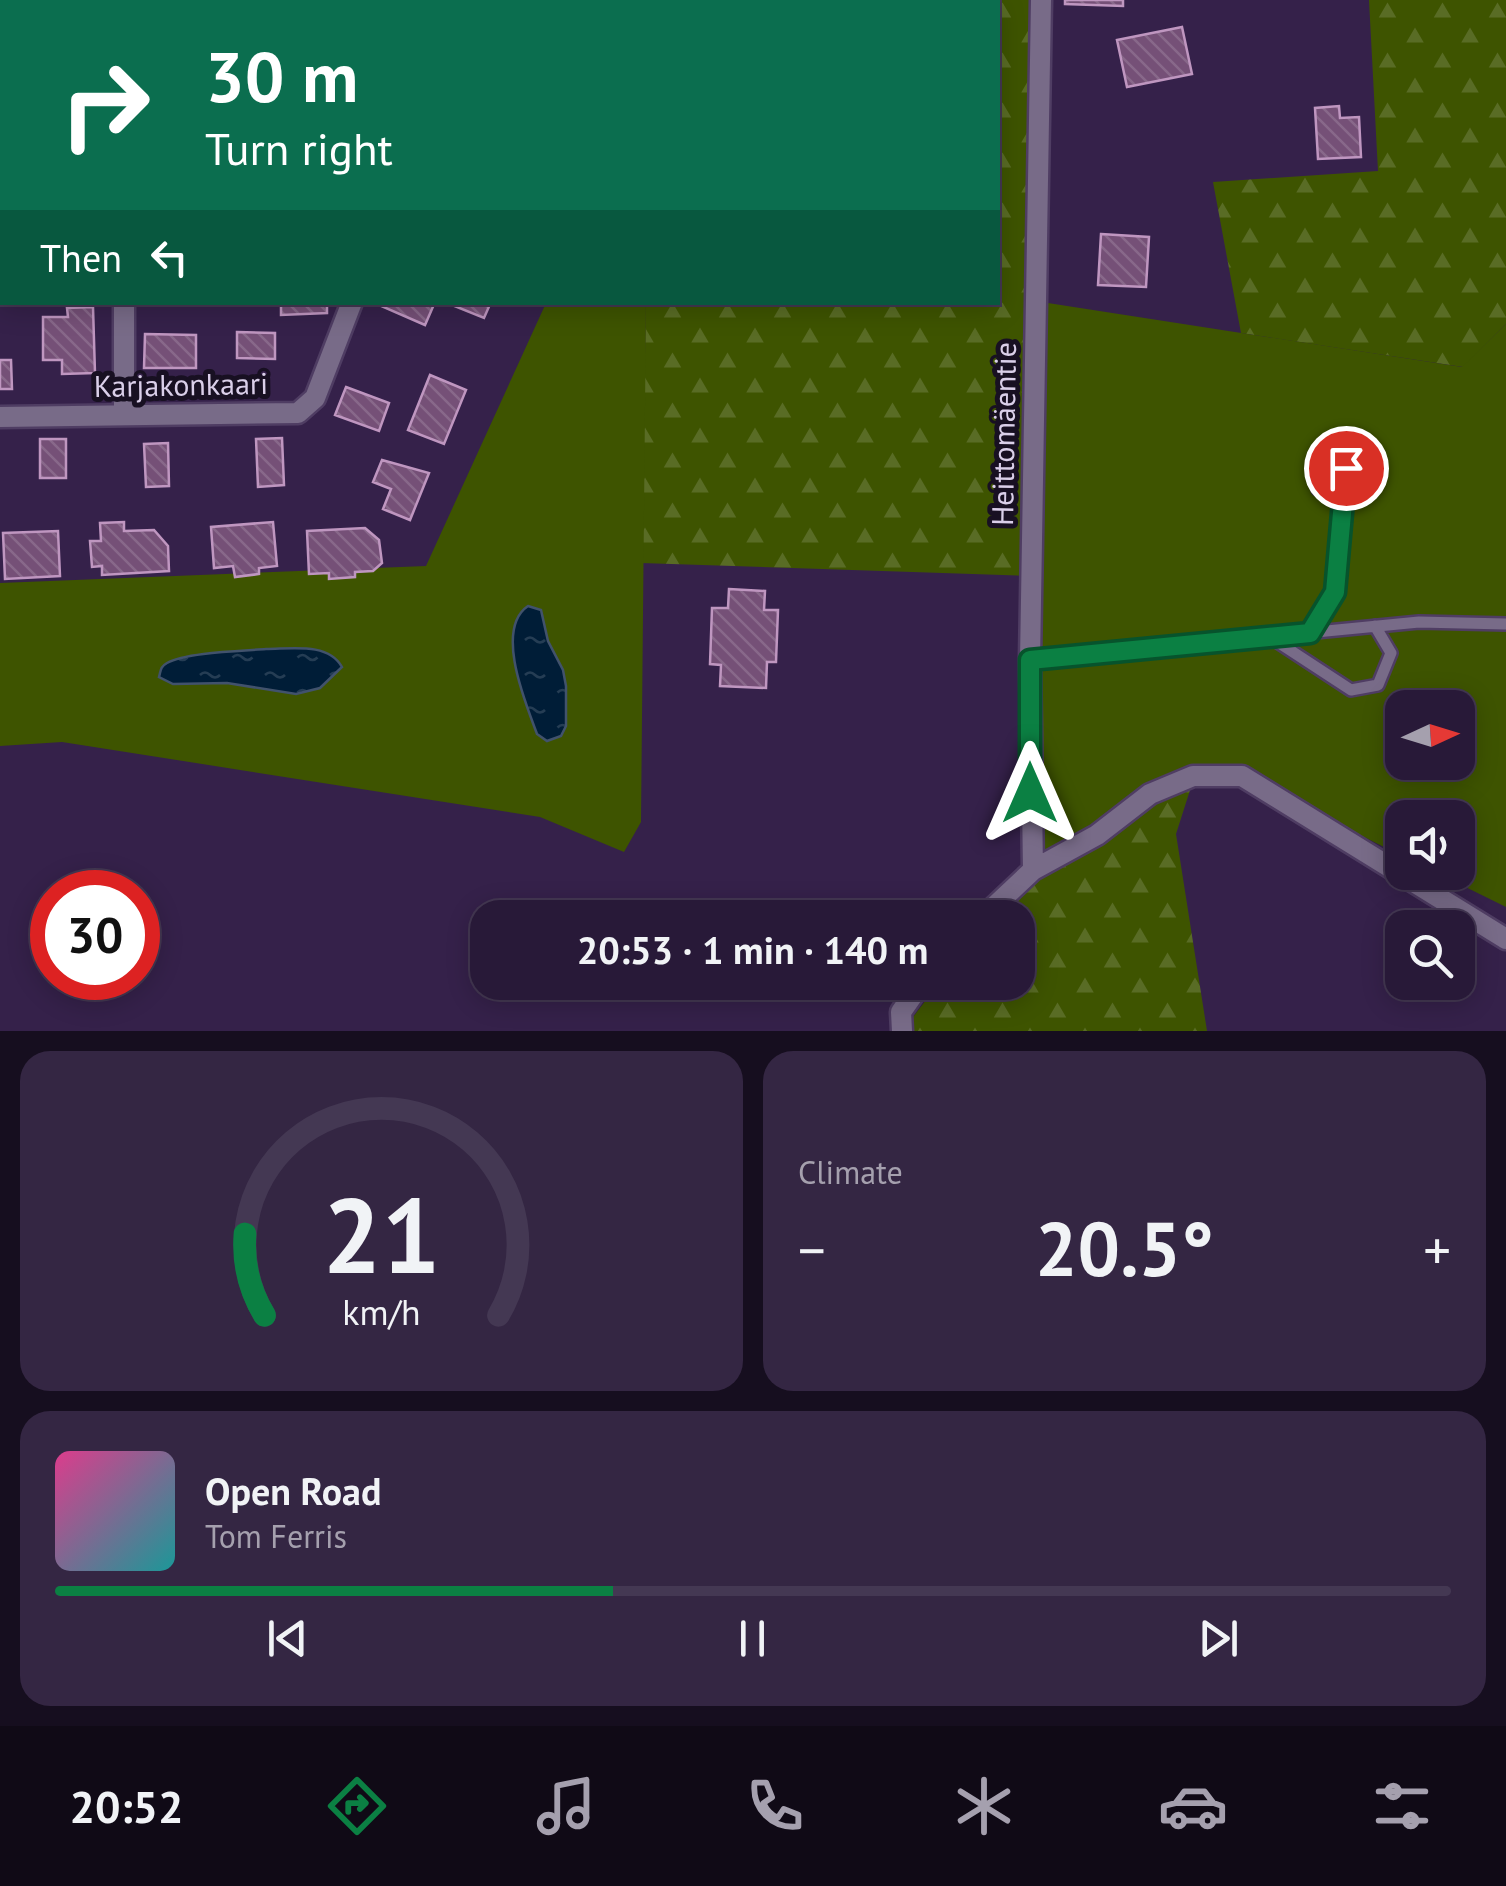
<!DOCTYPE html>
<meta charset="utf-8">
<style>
:root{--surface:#281938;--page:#342643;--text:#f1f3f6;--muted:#a5a0ae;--line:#443853;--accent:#0b8043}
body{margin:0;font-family:"PT Sans",sans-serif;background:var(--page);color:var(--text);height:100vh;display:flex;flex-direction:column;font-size:38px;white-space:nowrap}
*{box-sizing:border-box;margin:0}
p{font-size:32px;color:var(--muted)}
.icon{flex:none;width:55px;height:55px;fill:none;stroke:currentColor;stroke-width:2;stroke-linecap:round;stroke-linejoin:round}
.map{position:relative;height:1031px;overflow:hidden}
.sheet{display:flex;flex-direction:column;gap:20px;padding:20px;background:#160e1f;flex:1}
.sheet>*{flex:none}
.top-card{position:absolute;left:0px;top:0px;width:1000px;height:305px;box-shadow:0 5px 25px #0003,0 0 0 2px var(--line);background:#0b6e4f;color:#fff;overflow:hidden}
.needle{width:65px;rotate:86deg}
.fabs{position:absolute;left:1385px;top:690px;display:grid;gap:20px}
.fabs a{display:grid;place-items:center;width:90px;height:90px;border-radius:20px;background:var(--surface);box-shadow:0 5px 25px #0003,0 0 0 2px var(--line);font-size:50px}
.speed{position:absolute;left:30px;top:870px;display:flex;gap:20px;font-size:50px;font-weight:700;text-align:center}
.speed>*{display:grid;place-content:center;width:130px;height:130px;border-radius:50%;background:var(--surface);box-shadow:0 5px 25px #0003,0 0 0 2px var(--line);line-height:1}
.speed .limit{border:15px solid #d22;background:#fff;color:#111}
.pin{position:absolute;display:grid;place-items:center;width:85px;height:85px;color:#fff;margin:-42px;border:5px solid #fff;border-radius:50%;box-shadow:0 2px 10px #0007}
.me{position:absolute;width:110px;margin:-55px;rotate:0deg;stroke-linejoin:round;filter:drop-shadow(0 0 8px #0008)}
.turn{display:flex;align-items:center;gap:35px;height:210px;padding:0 40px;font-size:45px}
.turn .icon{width:130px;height:130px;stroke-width:2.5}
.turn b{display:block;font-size:70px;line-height:85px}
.then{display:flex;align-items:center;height:95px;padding:0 40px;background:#0003;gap:20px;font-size:38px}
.big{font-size:75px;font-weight:800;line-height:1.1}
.sheet .card{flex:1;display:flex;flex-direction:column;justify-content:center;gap:15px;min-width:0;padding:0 35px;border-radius:30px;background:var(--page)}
.sheet .dial{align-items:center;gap:0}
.dial svg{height:260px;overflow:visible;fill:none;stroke:var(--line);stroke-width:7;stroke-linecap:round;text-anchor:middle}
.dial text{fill:var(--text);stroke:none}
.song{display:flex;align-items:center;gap:30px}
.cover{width:120px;height:120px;border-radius:15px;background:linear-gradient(135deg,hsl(330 70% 55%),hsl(180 70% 35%))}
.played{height:10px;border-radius:5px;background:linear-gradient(90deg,var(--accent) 40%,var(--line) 40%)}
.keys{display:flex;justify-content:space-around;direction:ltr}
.heat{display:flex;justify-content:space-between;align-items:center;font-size:55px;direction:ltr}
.sheet .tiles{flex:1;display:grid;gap:20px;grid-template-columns:1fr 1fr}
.card:last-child{grid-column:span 2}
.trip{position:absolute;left:470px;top:900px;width:565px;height:100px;border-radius:30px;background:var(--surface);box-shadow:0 5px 25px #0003,0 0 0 2px var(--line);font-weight:800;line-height:100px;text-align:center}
.tabs{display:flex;height:160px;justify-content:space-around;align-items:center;background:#100a16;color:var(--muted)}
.tabs .icon{width:70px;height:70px}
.tabs .active{color:var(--accent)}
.tabs b{font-size:45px;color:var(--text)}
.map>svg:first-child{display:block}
</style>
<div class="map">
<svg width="1506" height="1031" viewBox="0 0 1506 1031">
<defs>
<pattern id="forest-firs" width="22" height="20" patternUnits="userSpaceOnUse" patternTransform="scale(2.5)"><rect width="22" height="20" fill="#3e5400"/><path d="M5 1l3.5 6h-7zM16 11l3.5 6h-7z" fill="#596c25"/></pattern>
<pattern id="water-ripples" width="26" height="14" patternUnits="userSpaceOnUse" patternTransform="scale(2.5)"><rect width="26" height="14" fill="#001d37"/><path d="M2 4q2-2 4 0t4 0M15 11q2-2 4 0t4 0" fill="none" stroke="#253d54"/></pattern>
<pattern id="building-back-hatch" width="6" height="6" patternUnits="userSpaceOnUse" patternTransform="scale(2.5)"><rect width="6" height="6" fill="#755077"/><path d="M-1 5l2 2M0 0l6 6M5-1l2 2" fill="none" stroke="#88688a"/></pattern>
</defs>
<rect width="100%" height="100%" fill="#35214a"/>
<path fill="url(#forest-firs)" d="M650 0H1041L1031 576 641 563 646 303 998 302V2Z
M1369 0H1506V324L1463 367 1241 333 1213 182 1378 171Z
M1191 787 1176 834 1207 1031H913V1017L939 983 1018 982V918L999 917 1045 875 1109 841 1162 799Z"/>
<path fill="#3e5400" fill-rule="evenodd" d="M1035 301 1462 367 1506 324V907L1437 873 1458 872V818H1402V856L1242 776H1193L1033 870ZM1402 708H1458V762H1402Z
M546 303H646L641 822 624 852 540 817 62 742 0 746V583L426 566Z"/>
<path fill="url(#water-ripples)" stroke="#41526c" stroke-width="2.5" d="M528 606 541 610 548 641 563 670 566 686V726L561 736 547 741 537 734C526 704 494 629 528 606Z
M266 649C291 649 328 642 342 667L320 688 296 694 227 683 173 684 159 677C161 670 160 667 167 663 186 652 243 651 266 649Z"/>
<path fill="url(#building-back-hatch)" stroke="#bf96c0" stroke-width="2.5" d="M543 0H593V2H543Z
M1065 0H1123V6L1065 4Z
M1182 27 1192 74 1127 87 1117 40Z
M1339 106 1340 118 1359 117 1361 157 1318 159 1315 108Z
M1101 234 1149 237 1146 287 1098 285Z
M281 302H327V313L281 315Z
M383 302H435L425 325 381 306Z
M453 302H491L484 318 452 305Z
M93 307 95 373 62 374V360H43V317H68L67 308Z
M237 332 275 333V359L237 358Z
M145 334 196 335V368H144Z
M0 360H11L12 389H0Z
M430 375 466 390 444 444 408 430Z
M346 387 389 403 379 431 335 415Z
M282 438 284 485 258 487 256 439Z
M40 439H66V478H40Z
M168 443 169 486 146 487 144 444Z
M382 460 429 473 410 520 383 509 391 489 373 482Z
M124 522V531L154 530 168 546 169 571 102 575V566L92 567 90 541H101L100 523Z
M273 522 277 566 259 568V574L235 577 233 566 214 568 211 527Z
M365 528 379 540 382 563 373 571 355 572V577L329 579V573L309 574 307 531Z
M58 531 60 576 5 579 3 533Z
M729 589 765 591 764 610H778L776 662H767L766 688 720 686 721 665 710 664 712 608H728Z"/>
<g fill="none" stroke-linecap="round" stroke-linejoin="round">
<g stroke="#4f3d63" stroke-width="16">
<path id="lane" d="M1311 633 1335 592 1345 468H1320L1318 489 1344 502
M1270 637 1351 690 1378 685 1391 653 1375 626
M1030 660 1419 622 1506 624"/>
</g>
<g stroke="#4f3d63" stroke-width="25">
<path id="street" d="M436 0 437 2
M125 2V0
M124 302V412
M0 417 298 413 315 398 352 302
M1033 870 1030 660 1041 0
M982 918 1033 870 1097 835 1150 794 1193 776H1242L1506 939
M902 1031 901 1012 922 982"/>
</g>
<use href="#lane" stroke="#786b88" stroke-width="11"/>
<use href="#street" stroke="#786b88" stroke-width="20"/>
</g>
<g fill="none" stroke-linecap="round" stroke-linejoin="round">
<g stroke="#07532c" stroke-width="25">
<path id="route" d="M1030 793V660L1310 633 1335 592 1346 468"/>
</g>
<use href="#route" stroke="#0b8043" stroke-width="18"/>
</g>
<g text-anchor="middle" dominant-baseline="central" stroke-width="10" stroke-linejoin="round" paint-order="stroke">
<g font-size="30" fill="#dacfe9" stroke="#181022">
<text transform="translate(181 384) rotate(-1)">Karjakonkaari</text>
<text transform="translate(1003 434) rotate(-89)">Heittomäentie</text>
</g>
</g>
</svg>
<div class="fabs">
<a><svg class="needle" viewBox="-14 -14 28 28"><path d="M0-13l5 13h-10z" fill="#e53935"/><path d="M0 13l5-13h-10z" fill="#a5a0ae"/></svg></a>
<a><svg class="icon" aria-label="sound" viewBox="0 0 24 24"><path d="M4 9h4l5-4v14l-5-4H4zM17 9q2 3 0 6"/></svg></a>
<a><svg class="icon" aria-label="search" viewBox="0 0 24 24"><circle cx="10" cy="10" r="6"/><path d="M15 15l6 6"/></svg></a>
</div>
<div class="speed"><div class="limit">30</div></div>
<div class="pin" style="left:1346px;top:468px;background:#d93025"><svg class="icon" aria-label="arrive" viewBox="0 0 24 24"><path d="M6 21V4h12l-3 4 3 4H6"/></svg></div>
<svg class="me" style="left:1030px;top:793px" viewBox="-20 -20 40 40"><path d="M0-17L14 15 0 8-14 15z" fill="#0b8043" stroke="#fff" stroke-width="4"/></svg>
<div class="trip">20:53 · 1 min · 140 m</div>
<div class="top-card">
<div class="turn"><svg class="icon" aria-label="right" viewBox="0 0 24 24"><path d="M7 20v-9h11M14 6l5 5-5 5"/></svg><div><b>30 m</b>Turn right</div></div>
<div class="then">Then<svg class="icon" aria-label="left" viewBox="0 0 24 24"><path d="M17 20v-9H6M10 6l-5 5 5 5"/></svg></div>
</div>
</div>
<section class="sheet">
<div class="tiles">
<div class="card dial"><svg viewBox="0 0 100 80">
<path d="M14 69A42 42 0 1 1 86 69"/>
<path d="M14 69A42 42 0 0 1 8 44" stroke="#0b8043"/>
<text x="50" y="56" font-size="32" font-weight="700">21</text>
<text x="50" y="72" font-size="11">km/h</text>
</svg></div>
<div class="card"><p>Climate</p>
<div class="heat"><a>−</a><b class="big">20.5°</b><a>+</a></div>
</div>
<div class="card">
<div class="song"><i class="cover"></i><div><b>Open Road</b><p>Tom Ferris</p></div></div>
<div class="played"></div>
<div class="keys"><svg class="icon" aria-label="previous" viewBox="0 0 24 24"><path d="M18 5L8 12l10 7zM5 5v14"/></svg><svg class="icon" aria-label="pause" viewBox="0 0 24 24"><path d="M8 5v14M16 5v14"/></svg><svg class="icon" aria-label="next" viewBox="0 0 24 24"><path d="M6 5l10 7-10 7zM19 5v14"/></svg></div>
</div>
</div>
</section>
<nav class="tabs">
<b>20:52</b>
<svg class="icon active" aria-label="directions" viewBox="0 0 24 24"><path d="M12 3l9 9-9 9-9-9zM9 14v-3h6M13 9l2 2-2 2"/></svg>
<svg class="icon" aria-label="music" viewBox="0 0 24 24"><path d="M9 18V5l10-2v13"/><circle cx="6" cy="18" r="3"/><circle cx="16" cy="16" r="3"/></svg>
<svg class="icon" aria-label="phone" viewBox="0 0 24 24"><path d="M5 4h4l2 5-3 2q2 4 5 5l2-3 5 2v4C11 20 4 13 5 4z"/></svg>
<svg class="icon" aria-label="climate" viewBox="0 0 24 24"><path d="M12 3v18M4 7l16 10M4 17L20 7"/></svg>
<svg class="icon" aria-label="car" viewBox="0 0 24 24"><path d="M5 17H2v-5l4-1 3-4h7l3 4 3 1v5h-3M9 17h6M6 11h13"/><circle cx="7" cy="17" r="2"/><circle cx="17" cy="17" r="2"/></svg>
<svg class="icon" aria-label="filters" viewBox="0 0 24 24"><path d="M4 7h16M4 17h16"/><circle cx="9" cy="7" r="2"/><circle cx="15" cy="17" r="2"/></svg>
</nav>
